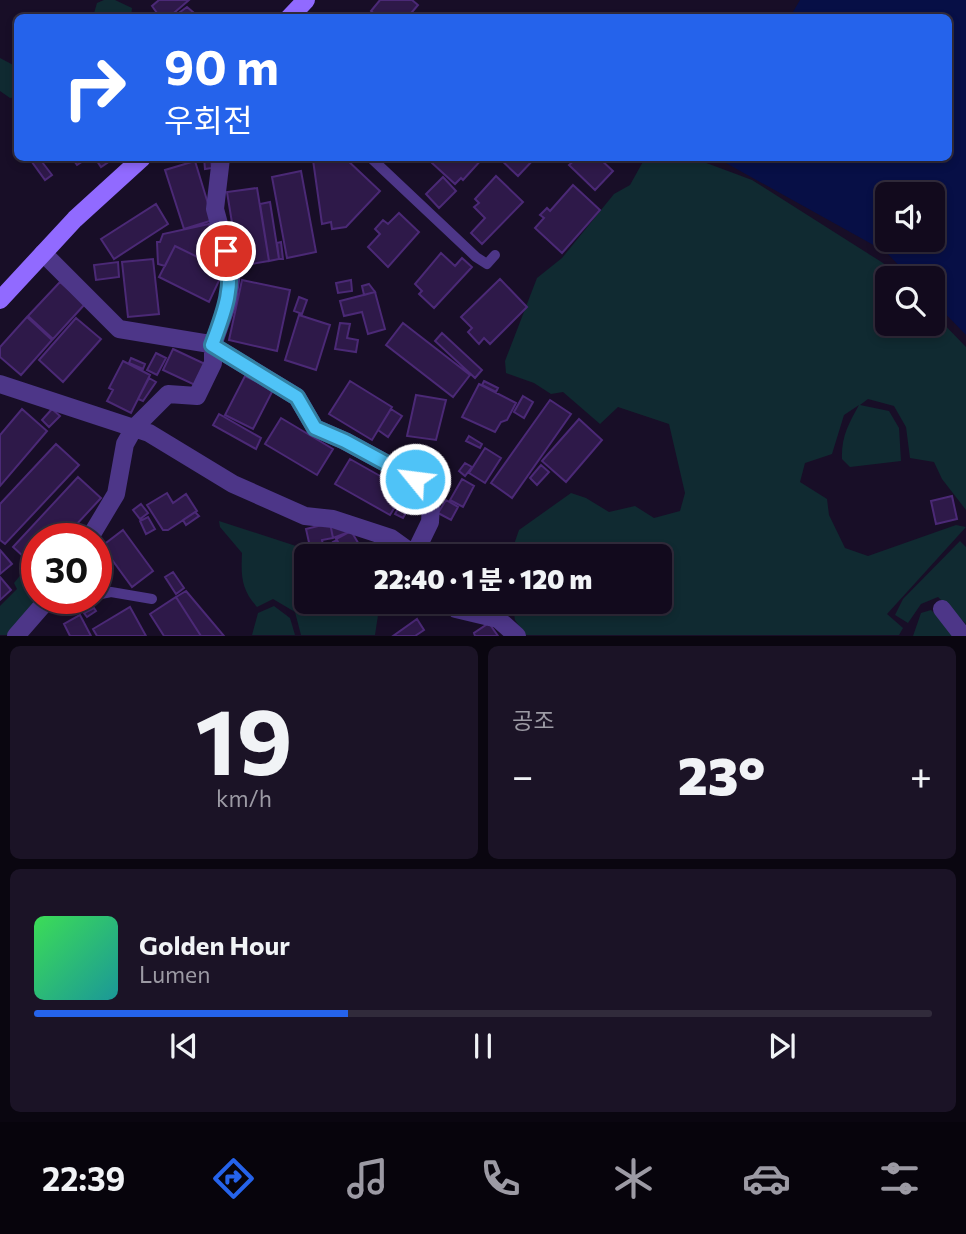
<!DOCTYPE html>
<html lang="ko">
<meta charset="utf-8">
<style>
:root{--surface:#120a1d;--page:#1b1326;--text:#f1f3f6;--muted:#9c9aa4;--line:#312b3b;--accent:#2563eb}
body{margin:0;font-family:Commissioner,"Noto Sans KR",sans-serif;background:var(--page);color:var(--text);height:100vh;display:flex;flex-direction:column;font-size:26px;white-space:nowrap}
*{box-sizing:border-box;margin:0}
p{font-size:23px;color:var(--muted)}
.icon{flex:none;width:38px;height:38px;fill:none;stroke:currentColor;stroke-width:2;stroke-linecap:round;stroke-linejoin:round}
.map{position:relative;height:636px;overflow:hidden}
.details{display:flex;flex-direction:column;gap:10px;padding:10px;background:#0a0610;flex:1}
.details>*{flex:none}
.hud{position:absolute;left:14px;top:14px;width:938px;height:147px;border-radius:10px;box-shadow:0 4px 10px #0003,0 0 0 2px var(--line);background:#2563eb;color:#fff;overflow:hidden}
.fabs{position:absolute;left:875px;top:182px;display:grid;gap:14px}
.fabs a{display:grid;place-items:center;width:70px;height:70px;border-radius:10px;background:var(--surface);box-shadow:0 4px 10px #0003,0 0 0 2px var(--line);font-size:35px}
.speed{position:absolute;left:21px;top:523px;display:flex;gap:14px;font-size:35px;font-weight:700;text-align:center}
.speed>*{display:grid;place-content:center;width:91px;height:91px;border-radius:50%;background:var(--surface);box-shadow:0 4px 10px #0003,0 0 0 2px var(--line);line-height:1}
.speed .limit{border:10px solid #d22;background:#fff;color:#111}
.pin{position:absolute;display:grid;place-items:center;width:60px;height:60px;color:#fff;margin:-30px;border:4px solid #fff;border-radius:50%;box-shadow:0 2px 7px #0007}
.me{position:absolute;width:77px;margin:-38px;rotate:299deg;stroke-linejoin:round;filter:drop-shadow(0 0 5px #0008)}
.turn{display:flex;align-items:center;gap:24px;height:147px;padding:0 35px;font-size:32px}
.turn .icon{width:91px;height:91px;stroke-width:2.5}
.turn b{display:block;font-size:49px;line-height:60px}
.big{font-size:52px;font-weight:800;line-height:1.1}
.details .tile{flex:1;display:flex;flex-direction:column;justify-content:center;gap:10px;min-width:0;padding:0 24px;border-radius:10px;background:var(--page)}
.details .dial{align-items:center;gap:0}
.dial b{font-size:91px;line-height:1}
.song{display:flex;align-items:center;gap:21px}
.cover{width:84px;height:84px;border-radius:10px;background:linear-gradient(135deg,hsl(130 70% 55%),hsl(180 70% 35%))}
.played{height:7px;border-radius:4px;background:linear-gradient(90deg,var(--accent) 35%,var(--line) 35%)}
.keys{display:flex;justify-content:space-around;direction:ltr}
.heat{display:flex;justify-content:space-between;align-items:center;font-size:38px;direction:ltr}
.details .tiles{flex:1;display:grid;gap:10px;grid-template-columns:1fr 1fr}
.tile:last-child{grid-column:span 2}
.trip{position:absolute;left:294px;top:544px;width:378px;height:70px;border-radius:10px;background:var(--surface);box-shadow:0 4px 10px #0003,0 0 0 2px var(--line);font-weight:800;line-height:70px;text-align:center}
.menu{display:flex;height:112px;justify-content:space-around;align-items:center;background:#07040c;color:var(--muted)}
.menu .icon{width:49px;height:49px}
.menu .current{color:var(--accent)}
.menu b{font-size:32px;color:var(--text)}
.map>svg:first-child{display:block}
</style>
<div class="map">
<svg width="966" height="636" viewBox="0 0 966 636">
<rect width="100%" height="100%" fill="#180e27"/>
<path fill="#102a31" d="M104 0H115L132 8 131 17H93L97 3Z
M0 58 17 67V97L10 98 0 91Z
M645 158H693L752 180 883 263 899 278H887V324H933V313L966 347V510L942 479 934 462 910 458 906 427 894 406 868 399 860 405 889 411 899 428 901 461 850 467 842 459C841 437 849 423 859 405L844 415 832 454 805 463 800 482 827 499 829 515 845 548 868 556 956 525 966 527 887 614 903 628 899 635H525L515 620 512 602H660V556H510L519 530 571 493 586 498 609 512 635 506 654 518 680 511 685 493 669 424 618 407 600 424 563 392 551 394 534 383 506 373 505 361 537 278 562 258 614 194 630 185Z
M219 521 296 546 302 564 306 567V602H380L375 635H301L295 612 273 599 257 607C241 589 241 576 242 553L220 527Z
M960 541 966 547V624L938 597 921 604 908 623 895 615 903 599Z
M23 572 37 583V598L40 599 11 635H0V606L17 589 14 583Z
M274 606 290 618 295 635H252L258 613Z
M931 610 957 636H913L921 613Z"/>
<path fill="#070f46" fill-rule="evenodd" d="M800 0H966V335L933 301V278H911L886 252 717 158H948V18L790 17ZM887 194H933V240H887Z"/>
<path fill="#2e1949" stroke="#4b2976" stroke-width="2" d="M159 0H189L168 18H154L157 13 152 6Z
M380 0H412L418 5 407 18H379L371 11Z
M187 7 200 18H172Z
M39 158 52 175 45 180 32 162Z
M72 158H88L77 165Z
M95 158H108L110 161 101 167Z
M204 158H211L212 168 205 169Z
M345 158 380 191 346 227 332 229 331 222 322 224 313 160Z
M437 158H483L463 180 461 178 455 184 432 163Z
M499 158H535L518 176Z
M577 158H599L613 171 595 190 569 165Z
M195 161 213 220 184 229 165 170Z
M301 171 316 252 287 258 272 177Z
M496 176 523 202 482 244 471 233 485 218 474 207 479 203 475 199Z
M443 177 456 191 439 208 426 194Z
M573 185 600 210 562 253 535 228 544 218 540 215 547 208 550 211Z
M257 188 269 261 239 266 227 192Z
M270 202 279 259 269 261 260 204Z
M156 204 168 224 114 259 101 239Z
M399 213 419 232 388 267 368 247 380 234 375 229 383 220 388 224Z
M209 224 222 263 220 268 175 246 165 266 158 264 157 242H160L163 234Z
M281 242 283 259H279L277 243Z
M175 246 224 270 209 302 159 277Z
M441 253 455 266 462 258 472 267 434 308 419 294 422 291 415 284Z
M153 259 159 314 128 317 122 262Z
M118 262 119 277 96 280 94 265Z
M500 279 527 307 490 344 484 338 479 344 468 332 472 328 461 317Z
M242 280 290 290 277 351 229 340Z
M351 280 352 291 338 293 336 283Z
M60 282 85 304 53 339 28 316Z
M369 284 375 292 364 295 362 286Z
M375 292 385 329 368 334 362 312 344 316 340 301Z
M299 297 307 300 302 314 294 311Z
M299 315 330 325 316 370 285 360Z
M27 317 52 340 21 375 0 357V347Z
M76 318 101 339 63 382 39 360Z
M340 323 350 324 347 338 358 340 356 352 335 349Z
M403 323 470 375 453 397 386 345Z
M442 333 482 370 475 378 435 341Z
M173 349 205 364 195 385 163 370Z
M156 353 166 358 157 375 147 370Z
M131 358 145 364 143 369 129 363Z
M123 361 150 375 131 413 107 401 113 390 109 388Z
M245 376 273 390 253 429 225 415Z
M149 378 156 382 143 401 138 399Z
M350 381 392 407 372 440 329 414Z
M484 381 498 388 496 392 482 385Z
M479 384 516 403 507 420 501 422 495 432 462 417Z
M416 395 446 400 436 440 407 436Z
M523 396 533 402 524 418 514 412Z
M550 400 571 414 512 498 491 483Z
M22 409 47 431 0 486V435Z
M52 409 60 416 49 427 42 420Z
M391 409 402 416 388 437 378 430Z
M219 414 261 438 256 449 213 425Z
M281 418 333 449 317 475 265 444Z
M579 419 602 440 566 482 542 461Z
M469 436 482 444 480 448 466 441Z
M56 444 79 465 5 544 0 540V504Z
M485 448 501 458 485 483 469 473Z
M350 459 405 490 390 515 335 484Z
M465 463 472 467 465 476 459 471Z
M541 465 549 472 537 485 530 478Z
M78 477 101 498 63 539H37L36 568 13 547Z
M462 479 474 486 463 507 450 500Z
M167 493 173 503 186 494 197 511 168 530H163L147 505Z
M952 496 957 519 936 524 931 501Z
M403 499 411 504 403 518 395 514Z
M446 500 458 507 451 520 438 513Z
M141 504 148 513 140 519 133 510Z
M195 512 199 516 186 525 183 520Z
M148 517 155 529 146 534 140 521Z
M330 523 333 538 322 540 325 555 312 556 306 529Z
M330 523 349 532 333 538Z
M123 530 153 571 132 587 102 546Z
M71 531 76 535 72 539H63Z
M351 531 366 556H334L343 552 336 539Z
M337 540 343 552 330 556 338 551 333 542Z
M493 546 500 552 496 556 488 553Z
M0 550 12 564 0 574Z
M99 553 107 562 96 572V555Z
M173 572 184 588 176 594 165 577Z
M0 577 11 590 0 600Z
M186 591 224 636H201L176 597Z
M176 597 201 636H164L150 614Z
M130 607 146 636H97L93 629Z
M94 608 96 611 87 617 84 613Z
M80 615 91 636H70L64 624Z
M417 619 424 630 415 636H393Z
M489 623 498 636H475L474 633Z"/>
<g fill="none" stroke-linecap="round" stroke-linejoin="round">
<path stroke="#4d3688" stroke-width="10" d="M371 158 476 257 487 264 495 255
M96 595 111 592 152 599"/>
<path stroke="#4d3688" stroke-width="18" d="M43 253 119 329 210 344 297 397 315 428 345 441 415 479 431 505 430 522 414 555
M0 384 149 433 233 484 305 516 333 519 391 538 416 556
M89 539 116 494 125 444 134 428 168 394 197 396 213 363V345L228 302 232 272 215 209 221 158
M451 602 456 609 498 619 517 636
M942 609 963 636
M16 636 49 598"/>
<path stroke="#916aff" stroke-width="18" d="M289 18 306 0
M0 300 75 219 142 158"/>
</g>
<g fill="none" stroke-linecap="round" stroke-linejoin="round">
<g stroke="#337fa1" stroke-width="18">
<path id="route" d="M226 251C235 286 224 313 212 345L297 397 315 428 345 441 415 479"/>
</g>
<use href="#route" stroke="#4fc3f7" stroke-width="12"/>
</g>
</svg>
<div class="fabs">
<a><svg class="icon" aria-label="sound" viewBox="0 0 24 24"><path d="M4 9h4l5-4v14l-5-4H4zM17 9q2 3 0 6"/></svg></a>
<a><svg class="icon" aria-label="search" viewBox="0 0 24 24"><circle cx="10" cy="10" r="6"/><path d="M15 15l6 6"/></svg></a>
</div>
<div class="speed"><div class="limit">30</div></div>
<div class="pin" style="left:226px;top:251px;background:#d93025"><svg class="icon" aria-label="arrive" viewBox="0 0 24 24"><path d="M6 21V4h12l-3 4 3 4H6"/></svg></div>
<svg class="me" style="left:415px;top:479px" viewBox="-20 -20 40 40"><circle r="17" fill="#4fc3f7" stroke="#fff" stroke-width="3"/><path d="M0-11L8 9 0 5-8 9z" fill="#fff"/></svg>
<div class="trip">22:40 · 1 분 · 120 m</div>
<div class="hud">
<div class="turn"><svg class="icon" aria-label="right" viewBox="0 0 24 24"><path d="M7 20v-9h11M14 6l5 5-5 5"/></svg><div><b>90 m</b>우회전</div></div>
</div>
</div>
<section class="details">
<div class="tiles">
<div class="tile dial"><b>19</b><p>km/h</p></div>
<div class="tile"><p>공조</p>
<div class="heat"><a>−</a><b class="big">23°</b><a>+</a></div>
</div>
<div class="tile">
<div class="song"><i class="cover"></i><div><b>Golden Hour</b><p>Lumen</p></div></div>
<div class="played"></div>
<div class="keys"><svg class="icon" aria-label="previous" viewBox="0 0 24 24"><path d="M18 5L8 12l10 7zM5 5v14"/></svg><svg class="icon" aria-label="pause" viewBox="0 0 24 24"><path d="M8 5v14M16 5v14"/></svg><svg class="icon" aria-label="next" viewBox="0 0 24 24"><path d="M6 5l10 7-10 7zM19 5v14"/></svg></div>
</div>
</div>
</section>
<nav class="menu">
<b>22:39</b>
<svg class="icon current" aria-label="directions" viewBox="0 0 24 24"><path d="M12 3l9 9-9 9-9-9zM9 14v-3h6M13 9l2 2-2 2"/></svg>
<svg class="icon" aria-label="music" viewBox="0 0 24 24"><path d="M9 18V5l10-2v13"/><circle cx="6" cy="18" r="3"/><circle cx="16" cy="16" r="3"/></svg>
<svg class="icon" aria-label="phone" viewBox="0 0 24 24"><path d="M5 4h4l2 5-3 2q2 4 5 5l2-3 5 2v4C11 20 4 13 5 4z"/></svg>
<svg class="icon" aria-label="climate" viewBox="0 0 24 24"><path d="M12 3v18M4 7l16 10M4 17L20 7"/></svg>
<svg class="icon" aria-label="car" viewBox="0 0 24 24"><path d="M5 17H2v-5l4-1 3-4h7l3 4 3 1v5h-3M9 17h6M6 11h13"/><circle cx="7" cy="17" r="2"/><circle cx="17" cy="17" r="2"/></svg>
<svg class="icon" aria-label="filters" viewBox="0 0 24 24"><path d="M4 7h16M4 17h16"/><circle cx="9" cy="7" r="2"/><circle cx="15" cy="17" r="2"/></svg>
</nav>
